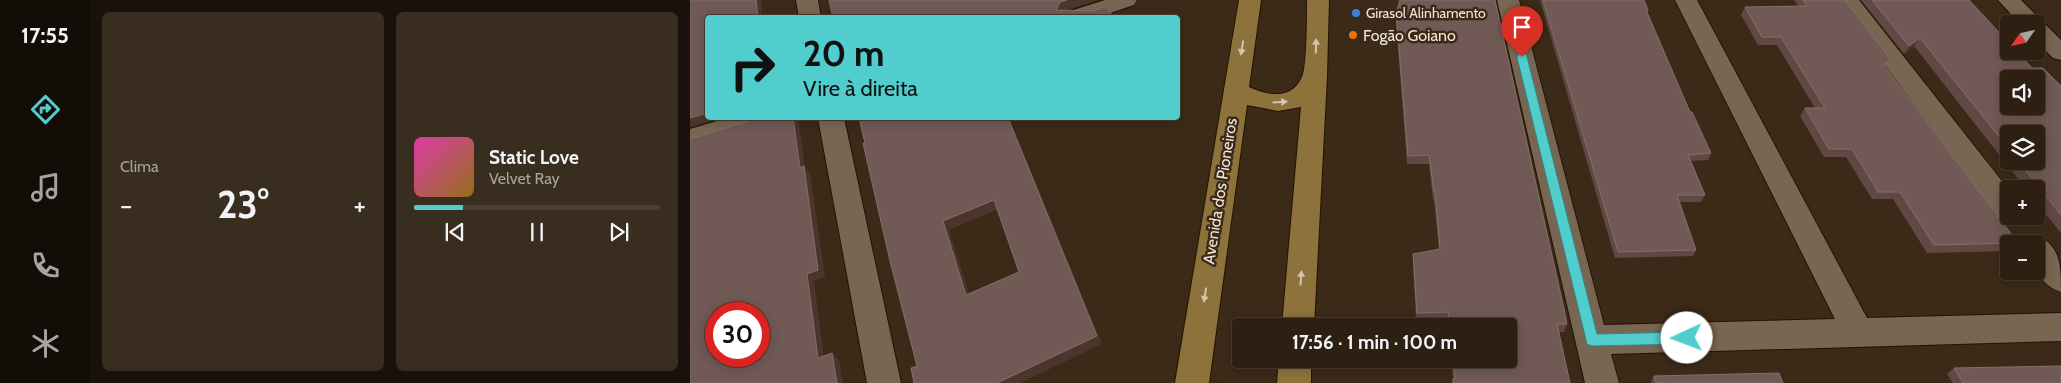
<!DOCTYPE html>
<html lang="pt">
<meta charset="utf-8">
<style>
:root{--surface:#2d2012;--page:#392d20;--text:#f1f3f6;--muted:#a7a39f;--line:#483e32;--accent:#52cdce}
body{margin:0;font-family:Cabin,sans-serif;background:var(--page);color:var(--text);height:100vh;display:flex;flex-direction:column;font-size:19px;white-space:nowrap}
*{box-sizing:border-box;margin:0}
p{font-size:16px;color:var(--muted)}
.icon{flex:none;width:28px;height:28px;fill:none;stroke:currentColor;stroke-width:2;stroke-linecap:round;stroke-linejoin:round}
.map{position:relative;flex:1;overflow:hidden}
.side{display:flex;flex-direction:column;gap:12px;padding:12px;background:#19120a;width:600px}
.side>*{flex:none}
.top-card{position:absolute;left:15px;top:15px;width:475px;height:105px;border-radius:5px;box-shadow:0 2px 12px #0003,0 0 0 1px var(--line);background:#52cdce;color:#111;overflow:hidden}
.needle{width:32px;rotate:236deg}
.buttons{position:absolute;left:1310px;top:15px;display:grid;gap:10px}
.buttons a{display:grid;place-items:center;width:45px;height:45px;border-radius:5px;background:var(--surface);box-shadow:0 2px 12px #0003,0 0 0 1px var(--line);font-size:25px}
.speed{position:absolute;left:15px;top:302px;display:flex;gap:10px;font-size:25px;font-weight:700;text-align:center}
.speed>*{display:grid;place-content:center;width:65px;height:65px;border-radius:50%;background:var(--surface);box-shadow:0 2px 12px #0003,0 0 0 1px var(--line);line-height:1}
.speed .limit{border:8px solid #d22;background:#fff;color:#111}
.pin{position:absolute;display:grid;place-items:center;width:42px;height:42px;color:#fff;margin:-51px -21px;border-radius:50% 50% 50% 0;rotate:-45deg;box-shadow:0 0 5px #0007}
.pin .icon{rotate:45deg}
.me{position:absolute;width:55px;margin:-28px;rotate:268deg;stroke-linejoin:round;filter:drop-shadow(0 0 4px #0008)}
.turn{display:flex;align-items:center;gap:18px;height:105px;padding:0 15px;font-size:22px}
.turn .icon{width:65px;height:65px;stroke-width:2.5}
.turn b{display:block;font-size:35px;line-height:42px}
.big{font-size:38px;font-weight:800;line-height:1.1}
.side .widget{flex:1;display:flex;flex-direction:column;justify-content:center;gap:8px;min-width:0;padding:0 18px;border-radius:8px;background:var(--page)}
.song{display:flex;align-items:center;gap:15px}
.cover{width:60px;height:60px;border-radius:8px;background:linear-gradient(135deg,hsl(320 70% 55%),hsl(40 70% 35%))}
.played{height:5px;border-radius:2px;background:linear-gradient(90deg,var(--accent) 20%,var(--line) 20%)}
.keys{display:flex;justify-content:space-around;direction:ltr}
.heat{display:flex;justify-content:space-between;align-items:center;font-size:28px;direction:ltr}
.side .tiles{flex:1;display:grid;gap:12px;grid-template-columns:repeat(2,1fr)}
.trip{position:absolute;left:542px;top:318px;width:285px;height:50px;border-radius:5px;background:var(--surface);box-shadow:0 2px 12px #0003,0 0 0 1px var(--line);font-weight:800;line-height:50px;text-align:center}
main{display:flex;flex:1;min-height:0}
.tab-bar{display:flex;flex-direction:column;width:90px;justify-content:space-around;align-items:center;background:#120d07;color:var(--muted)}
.tab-bar .icon{width:35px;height:35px}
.tab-bar .current{color:var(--accent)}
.tab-bar b{font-size:22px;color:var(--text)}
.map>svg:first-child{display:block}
</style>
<main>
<nav class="tab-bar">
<b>17:55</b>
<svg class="icon current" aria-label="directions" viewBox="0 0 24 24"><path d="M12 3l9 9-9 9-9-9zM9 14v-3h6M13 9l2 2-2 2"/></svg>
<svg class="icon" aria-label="music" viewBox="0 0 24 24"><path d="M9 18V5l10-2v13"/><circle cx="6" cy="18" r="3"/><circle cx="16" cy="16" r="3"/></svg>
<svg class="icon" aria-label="phone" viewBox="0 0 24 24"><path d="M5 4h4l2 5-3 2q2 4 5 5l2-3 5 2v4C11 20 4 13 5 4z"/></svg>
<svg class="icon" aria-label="climate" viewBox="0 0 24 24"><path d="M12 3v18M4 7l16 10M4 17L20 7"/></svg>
</nav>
<section class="side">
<div class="tiles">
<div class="widget"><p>Clima</p>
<div class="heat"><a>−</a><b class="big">23°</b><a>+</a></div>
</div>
<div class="widget">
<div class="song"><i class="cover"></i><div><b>Static Love</b><p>Velvet Ray</p></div></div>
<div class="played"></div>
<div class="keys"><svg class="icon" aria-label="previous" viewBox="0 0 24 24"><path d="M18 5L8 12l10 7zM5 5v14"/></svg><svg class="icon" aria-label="pause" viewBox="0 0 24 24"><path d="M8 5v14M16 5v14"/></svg><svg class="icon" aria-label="next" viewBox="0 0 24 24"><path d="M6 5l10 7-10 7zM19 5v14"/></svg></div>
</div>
</div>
</section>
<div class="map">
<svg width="1371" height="383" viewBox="0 0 1371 383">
<rect width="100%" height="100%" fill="#3c2a18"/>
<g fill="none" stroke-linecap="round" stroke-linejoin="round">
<g stroke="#221303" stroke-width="2">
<path id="street" d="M106 0H128L131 18H109Z
M415 0H447L444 5 405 18H371L374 13Z
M807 0H829L914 325 1145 319 985 0H1007L1177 318 1371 313V341L921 354 929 383H895Z
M1147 0H1169L1319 190V216H1330L1329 219 1319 222 1309 219Z
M1308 0H1331L1371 40V60L1363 58 1346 41V24H1330Z
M37 118H78L74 124 0 147V129Z
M128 118H154L211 383H177Z
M1346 235C1371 245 1371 267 1371 292 1346 283 1346 267 1346 244H1333L1336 239Z"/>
</g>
<g stroke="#221303" stroke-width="2">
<path id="primary" d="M549 0H571L559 87C578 96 602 100 612 77 617 67 617 15 617 0H639L637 76 624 326H592L611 107 588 111 557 105 519 383H485Z
M589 359H621V383H587Z"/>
</g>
<use href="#street" fill="#796652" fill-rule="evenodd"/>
<use href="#primary" fill="#8d733b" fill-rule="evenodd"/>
</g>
<path fill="#624844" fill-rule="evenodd" d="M850 0H954L958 10 957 13 1000 112 1021 153 1018 160 1001 161 1015 195 1011 202H989L1006 250 1003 256 925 258Z
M1104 0H1155L1196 67 1319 244V251L1237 253 1203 199H1182L1156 157H1134L1110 116 1115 108H1125L1087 45H1068L1051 15 1055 7 1108 6Z
M1171 0H1279L1342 68 1371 86V233L1346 202V189H1336L1224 46 1214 54ZM1319 134 1346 161H1319Z
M706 13 877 324 874 332H869L880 383H762L763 379 761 359H819V326H758L757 320 726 321 723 263V254L749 250 744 200H743L739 164H717L706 21Z
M1264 368 1371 383H1263L1257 374Z
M964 376 1093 383H961V381Z"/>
<path fill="#4c352c" d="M66 0H71L72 18H68Z
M377 0H409L373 11 366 10 370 2Z
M1230 38 1224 46 1214 54 1219 46Z
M18 113V118H32L0 127V118Z
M103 118H108L115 168 120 173 135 277 124 281 135 364 128 358 117 274 110 168Z
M318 118H319L412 344 330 383H307L407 336Z
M304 200 309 209 259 230 282 303 276 295 253 221Z
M142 353 149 360 153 383H147Z"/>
<path fill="#715955" stroke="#866f6a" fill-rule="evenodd" d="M0 0H66L68 18H18V113L0 118Z
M139 0H377L370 2 366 10 402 11 416 6 424 18H143Z
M710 0H805L874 309 877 324H867L880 383H763V379H765L763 359H819V326H760L758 312 727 313 723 254 750 249 745 191H744L739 155 718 156 706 13Z
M853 0H954L958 10H956L1000 112H1002L1021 153 998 155 1015 195H987L1006 250 928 252Z
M1113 0H1155L1201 60 1194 65 1328 243 1244 245 1210 192H1188L1162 149H1139L1115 108H1135L1091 37H1072L1055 7 1117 6Z
M1182 0H1279L1319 43V51H1326L1342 68H1353L1371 86V215L1328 161H1346V134H1319V149L1230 38 1219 46ZM1319 79H1346V106H1319Z
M68 118H103L110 168 114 166 128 270 117 274 128 358 142 353 147 383H0V139ZM26 314H69V356H26Z
M169 118H318L407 336 307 383H224L221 368 227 366 200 261 173 143H175ZM304 200 329 272 276 295 253 221Z
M1371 366V383H1273L1264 368Z
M1089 373 1093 383H966L964 376Z"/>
<defs><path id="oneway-solid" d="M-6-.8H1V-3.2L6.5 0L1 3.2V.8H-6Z" transform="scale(1.25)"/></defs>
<g fill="#d4c4ab">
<use href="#oneway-solid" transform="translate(626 46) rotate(-88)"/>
<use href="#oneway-solid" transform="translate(552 48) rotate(99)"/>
<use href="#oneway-solid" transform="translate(590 102) rotate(-3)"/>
<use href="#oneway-solid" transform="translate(611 278) rotate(-86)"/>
<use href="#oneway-solid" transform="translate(515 295) rotate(99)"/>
</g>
<path fill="#52cdce" stroke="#358586" d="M829 54H836L837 57 907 334 997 332 1002 333 1004 338 1002 342 997 344 902 346 897 344 827 57Z"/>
<circle fill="#3f7fe0" stroke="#3c2a18" stroke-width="2" cx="666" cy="13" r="5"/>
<circle fill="#e8710a" stroke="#3c2a18" stroke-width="2" cx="663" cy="35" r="5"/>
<g text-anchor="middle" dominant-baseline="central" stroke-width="5" stroke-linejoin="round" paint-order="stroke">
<g font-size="14" fill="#f2e6db" stroke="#3c2a18" text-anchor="start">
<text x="676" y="13">Girasol Alinhamento</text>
</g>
<g font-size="16" fill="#f2e6db" stroke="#3c2a18" text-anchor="start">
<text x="673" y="35">Fogão Goiano</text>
</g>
<g font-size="16" fill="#f2e6db" stroke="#3c2a18">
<text transform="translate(530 191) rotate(-81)">Avenida dos Pioneiros</text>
</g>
</g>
</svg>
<div class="buttons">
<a><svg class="needle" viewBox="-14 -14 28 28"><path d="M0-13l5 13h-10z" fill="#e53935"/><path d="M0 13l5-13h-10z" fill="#a7a39f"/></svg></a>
<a><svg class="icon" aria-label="sound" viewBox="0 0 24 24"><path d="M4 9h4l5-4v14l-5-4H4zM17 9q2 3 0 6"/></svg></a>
<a><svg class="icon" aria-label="layers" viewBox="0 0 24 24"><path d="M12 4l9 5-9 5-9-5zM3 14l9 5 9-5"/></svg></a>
<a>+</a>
<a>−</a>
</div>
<div class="speed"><div class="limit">30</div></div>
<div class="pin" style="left:832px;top:57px;background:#d93025"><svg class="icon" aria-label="arrive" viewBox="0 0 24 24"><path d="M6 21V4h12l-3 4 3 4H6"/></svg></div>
<svg class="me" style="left:997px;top:338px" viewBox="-20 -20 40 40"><circle r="19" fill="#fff"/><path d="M0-13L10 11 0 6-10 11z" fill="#52cdce"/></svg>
<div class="trip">17:56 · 1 min · 100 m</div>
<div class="top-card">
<div class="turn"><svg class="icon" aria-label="right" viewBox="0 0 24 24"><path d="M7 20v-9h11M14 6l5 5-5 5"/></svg><div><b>20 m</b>Vire à direita</div></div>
</div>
</div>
</main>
